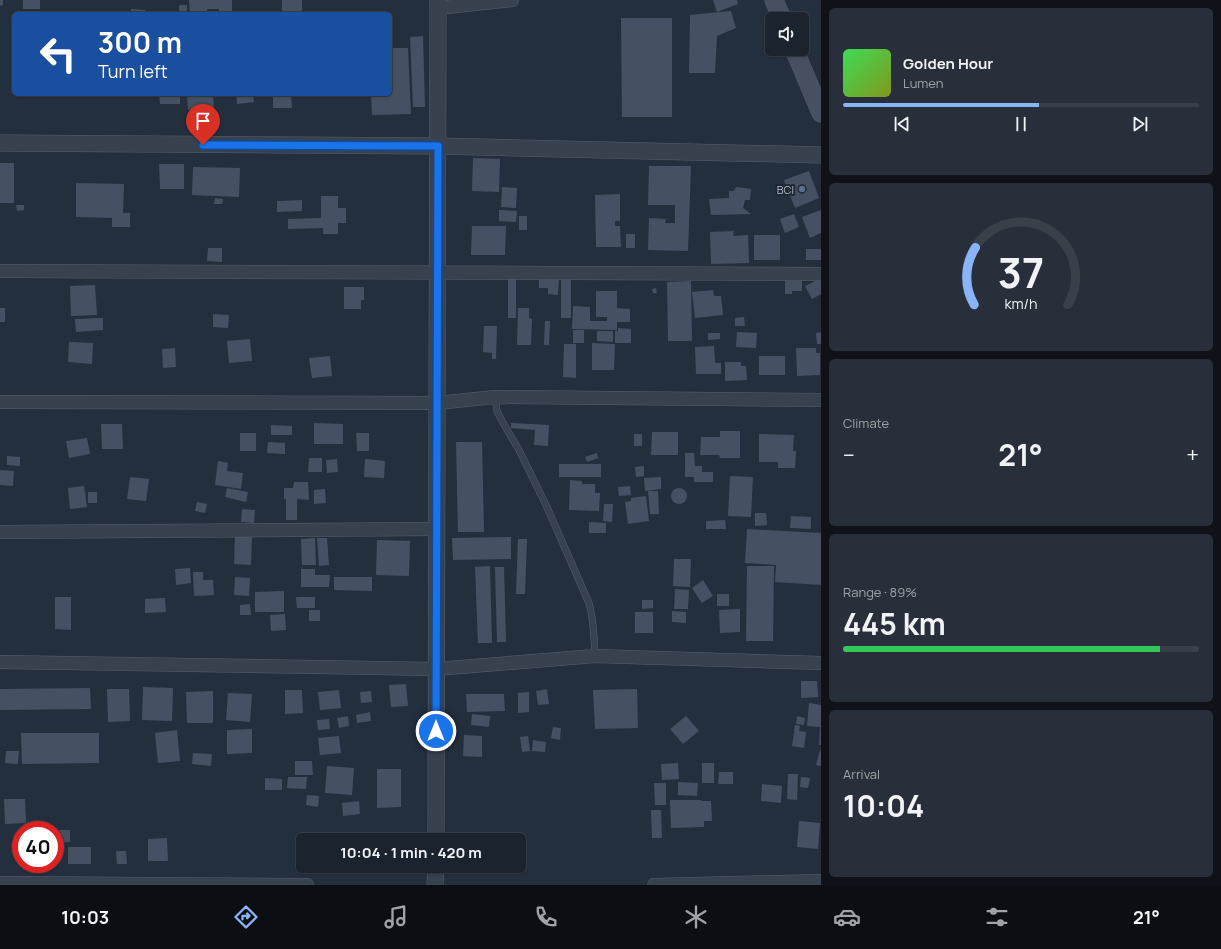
<!DOCTYPE html>
<meta charset="utf-8">
<style>
:root{--surface:#1b232e;--page:#282f3a;--text:#f1f3f6;--muted:#a0a4aa;--line:#39404a;--accent:#8ab4f8}
body{margin:0;font-family:Manrope,sans-serif;background:var(--page);color:var(--text);height:100vh;display:flex;flex-direction:column;font-size:15px;white-space:nowrap}
*{box-sizing:border-box;margin:0}
p{font-size:13px;color:var(--muted)}
.icon{flex:none;width:22px;height:22px;fill:none;stroke:currentColor;stroke-width:2;stroke-linecap:round;stroke-linejoin:round}
.map{position:relative;flex:1;overflow:hidden}
.side{display:flex;flex-direction:column;gap:8px;padding:8px;background:#0f1319;width:400px}
.side>*{flex:none}
.banner{position:absolute;left:12px;top:12px;width:380px;height:84px;border-radius:6px;box-shadow:0 1px 3px #0004,0 0 0 1px var(--line);background:#1a4fa0;color:#fff;overflow:hidden}
.controls{position:absolute;left:765px;top:12px;display:grid;gap:8px}
.controls a{display:grid;place-items:center;width:44px;height:44px;border-radius:6px;background:var(--surface);box-shadow:0 1px 3px #0004,0 0 0 1px var(--line);font-size:20px}
.speed{position:absolute;left:12px;top:821px;display:flex;gap:8px;font-size:20px;font-weight:700;text-align:center}
.speed>*{display:grid;place-content:center;width:52px;height:52px;border-radius:50%;background:var(--surface);box-shadow:0 1px 3px #0004,0 0 0 1px var(--line);line-height:1}
.speed .limit{border:6px solid #d22;background:#fff;color:#111}
.pin{position:absolute;display:grid;place-items:center;width:34px;height:34px;color:#fff;margin:-41px -17px;border-radius:50% 50% 50% 0;rotate:-45deg;box-shadow:0 0 4px #0007}
.pin .icon{rotate:45deg}
.me{position:absolute;width:44px;margin:-22px;rotate:0deg;stroke-linejoin:round;filter:drop-shadow(0 0 3px #0008)}
.turn{display:flex;align-items:center;gap:14px;height:84px;padding:0 20px;font-size:18px}
.turn .icon{width:52px;height:52px;stroke-width:2.5}
.turn b{display:block;font-size:28px;line-height:34px}
.big{font-size:30px;font-weight:700;line-height:1.1}
.side .tile{flex:1;display:flex;flex-direction:column;justify-content:center;gap:6px;min-width:0;padding:0 14px;border-radius:6px;background:var(--page)}
.side .dial{align-items:center;gap:0}
.dial svg{height:104px;overflow:visible;fill:none;stroke:var(--line);stroke-width:7;stroke-linecap:round;text-anchor:middle}
.dial text{fill:var(--text);stroke:none}
.song{display:flex;align-items:center;gap:12px}
.cover{width:48px;height:48px;border-radius:6px;background:linear-gradient(135deg,hsl(130 70% 55%),hsl(70 70% 35%))}
.played{height:4px;border-radius:2px;background:linear-gradient(90deg,var(--accent) 55%,var(--line) 55%)}
.keys{display:flex;justify-content:space-around;direction:ltr}
.heat{display:flex;justify-content:space-between;align-items:center;font-size:22px;direction:ltr}
.charge{height:6px;border-radius:3px;background:linear-gradient(90deg,#34c759 89%,var(--line) 0)}
.trip{position:absolute;left:296px;top:833px;width:230px;height:40px;border-radius:6px;background:var(--surface);box-shadow:0 1px 3px #0004,0 0 0 1px var(--line);font-weight:700;line-height:40px;text-align:center}
.menu{display:flex;height:64px;justify-content:space-around;align-items:center;background:#0b0e12;color:var(--muted)}
.menu .icon{width:28px;height:28px}
.menu .selected{color:var(--accent)}
.menu b{font-size:18px;color:var(--text)}
main{display:flex;flex:1;min-height:0}
.map>svg:first-child{display:block}
</style>
<main>
<div class="map">
<svg width="821" height="885" viewBox="0 0 821 885">
<rect width="100%" height="100%" fill="#242f3e"/>
<path fill="#455162" d="M0 0H3V5L0 6Z
M23 0H40V9H23Z
M189 0H232V14H219V9H207L208 14H190Z
M282 0H302V14H282Z
M713 0H737L738 4 717 12Z
M179 5H187V14H179Z
M131 9 145 10V14H131Z
M158 11 174 12V14H158Z
M731 11 736 28 717 36 715 73H689L690 15Z
M621 18H672V117H622Z
M423 36 425 107H413L410 37Z
M390 48H408L411 114 372 115 371 94H390Z
M159 94H180V104H160Z
M187 94H213L214 109 188 110Z
M236 94H253L254 102 237 104Z
M273 94H291L292 108H273Z
M473 158 500 159 499 192 472 191Z
M0 163H14V203H0Z
M159 164H184V189H160Z
M649 166H691L688 251 648 250 649 218 666 219 665 223H675V205H648Z
M193 167 240 168 239 197 192 195Z
M809 171 819 198 795 208 784 180Z
M76 183 124 184 123 213H130V227H112V218L76 217Z
M502 187 517 188 516 208 501 207Z
M736 187 751 189 750 200H745L743 208 751 214 711 215 709 199 729 198V191H734Z
M620 194V221H615V226H620L621 247H596L595 195Z
M321 196H338V208H346V223H338V234H323V228L288 229V219L321 218Z
M215 198 223 199 222 204H214Z
M302 200V211L277 212V201Z
M16 205H24V210L17 211Z
M499 210 517 211 516 222 499 221Z
M821 210V233L810 238 802 217Z
M794 214 799 227 785 233 780 219Z
M519 216H527V230H519Z
M472 226H506L505 255H471Z
M734 231 733 236 748 235 749 263 711 264 710 232Z
M626 234H635V248H626Z
M754 235H780V260H754Z
M208 248H222V262L207 261Z
M806 249H821V260H806Z
M539 275 559 276 558 295 548 294V288H539Z
M508 276H516V318H508Z
M561 276 571 277V318H561Z
M821 278V294L812 299 805 286Z
M785 280H802V291H792V294H785Z
M691 281 692 341H668L667 282Z
M95 285 97 315 71 316 70 286Z
M344 287H364V300H361V309H344Z
M656 288 657 293H653L652 289Z
M713 290 714 296H721L723 315 695 318 692 292Z
M596 291H617V308L630 309V322H617V330L572 329 573 306 590 307V321H607V317H596Z
M0 308H5V322H0Z
M518 308H529V318L532 319 531 345H517Z
M213 314 229 315 228 328 213 327Z
M744 317 745 326H735V318Z
M103 318V330L76 332 75 319Z
M545 321H550L549 345H544Z
M484 326H497L496 359H492V353L483 352Z
M618 328 631 329V343H615V331H618Z
M573 330H584V343H573Z
M597 331H613V342L597 341Z
M737 332 757 333 756 348 736 347Z
M821 332V344H817L816 333Z
M708 333H720V339L708 340Z
M250 339 252 361 229 363 227 341Z
M69 342 93 343 92 364 68 362Z
M592 343 615 344 614 370H592Z
M564 344H576V378L563 377Z
M714 346 715 363H721V374H696L695 347Z
M175 348 176 367 163 368 162 349Z
M796 348H816V353H820V375L797 376Z
M330 356 332 376 312 378 309 358Z
M759 356H785V375H759Z
M725 362H741V366H746L747 380 725 381Z
M314 423 343 424V444H314Z
M511 423 549 425 548 446 534 445 535 430 511 428Z
M101 424H122L123 449H102Z
M271 425 292 426V435H271Z
M720 431H740V458H720L719 455H700L701 437H720Z
M652 432H678V455H651Z
M240 433H256V451H240Z
M356 433H369V451H357Z
M634 434H642V446H634Z
M759 434 794 435 793 451H796L795 468H778V462H759Z
M87 438 90 454 69 458 66 441Z
M268 442 285 443V454L267 453Z
M456 442H482L484 532H458Z
M597 453 598 458 587 462 585 457Z
M685 453H694L695 466H702V472H713V482H694V477H685Z
M7 456 20 457V466L7 465Z
M309 458H322V472H308Z
M337 459 338 472 327 473 326 460Z
M365 459 385 461 384 478 364 477Z
M218 461 228 463 227 471 243 473 241 489 215 485Z
M559 464H601V477H559Z
M644 466V476L636 477 635 467Z
M0 470 14 471 13 486 0 485Z
M730 476 753 477 751 517 728 516Z
M130 477 149 479 146 501 127 499Z
M661 477V489L645 491 644 478Z
M570 480 582 481V484H595V493H600L599 511 569 510Z
M294 482H308L309 500 297 499V520H286V499H284V488H293Z
M84 486 87 507 70 509 68 488Z
M630 486 631 495 619 496 618 487Z
M227 488 248 492 246 502 225 497Z
M671 496a8 8 0 1 1 16 0a8 8 0 1 1-16 0Z
M325 489 326 503 314 504V490Z
M648 491H658L659 514H650Z
M88 492H97V503H88Z
M646 496 649 521 628 524 625 502 631 501V498Z
M197 502 207 504 205 513 195 511Z
M604 504H613L612 522 603 521Z
M242 509 255 510 254 523 241 522Z
M755 513H766L767 525 755 526Z
M791 516 811 517V529L790 528Z
M725 520 726 529H706V521Z
M589 522 606 523V533H589Z
M747 529 821 533V585L775 582 776 565 745 563Z
M235 535 252 536 251 565 234 564Z
M511 537V559L453 560 452 538Z
M315 538 316 565H302L301 539Z
M317 538H327L329 565 319 566Z
M518 539H527L525 594H516Z
M377 540 410 541 409 576 376 575Z
M674 559H691L690 587 673 586Z
M490 566 492 643H478L475 567Z
M747 566H774L773 641H746Z
M495 567H504L506 642H497Z
M190 568 191 583 176 585 175 569Z
M301 569H315V575H330L329 587H301Z
M193 572H203V580H213L214 595 194 596Z
M235 577 250 578 249 596 234 595Z
M334 577H372V591L334 590Z
M703 580 713 596 702 603 692 588Z
M675 589 689 590 688 609H674Z
M284 591V612H255V592Z
M717 594H729V606H717Z
M55 597H71V630L55 629Z
M296 597H315V608H297Z
M165 598 166 612 145 613V599Z
M642 600H653V608L642 609Z
M250 604 251 615H240V605Z
M740 609V632L720 633 719 610Z
M309 610H320V621H309Z
M672 611 686 612V623L672 622Z
M635 612H653V633H635Z
M285 614 286 630 271 631 270 615Z
M801 681H817L818 697 801 698Z
M406 684 408 706 391 707 389 685Z
M143 687 173 688 172 721 142 720Z
M90 688 91 709 0 710V689Z
M107 689H129L130 721 108 722Z
M547 689 549 704 538 705 536 691Z
M637 689 638 728 595 729 593 690Z
M285 690H302L303 713 285 714Z
M339 690 341 708 320 710 318 692Z
M213 691V723H187L186 692Z
M371 691 372 702 361 703 360 692Z
M529 692V712L518 713V693Z
M228 693 252 694 250 722 226 720Z
M466 694H504L505 711 467 712Z
M809 703 821 705V745H819L820 727 807 726Z
M370 712 371 721 357 723 356 715Z
M472 714 490 716 489 727 471 725Z
M348 716 349 726 339 728 337 718Z
M686 716 699 731 683 744 670 729Z
M797 716 805 718 804 725 796 724Z
M329 719 330 729 318 730 317 720Z
M795 725 800 726 799 731 806 732 804 748 792 746Z
M553 727 561 728 560 740 551 738Z
M252 729V753L227 754V730Z
M177 730 180 761 158 763 155 733Z
M21 733H99V763L22 764Z
M464 735 482 736V757L463 756Z
M339 736 341 753 320 755 318 738Z
M528 736 530 751 522 752 520 737Z
M533 740 546 742 545 752 532 751Z
M820 750H821V766L816 765Z
M6 751H19L18 764 5 763Z
M193 753 212 754 211 766 192 764Z
M295 761H312L313 775H295Z
M678 763 679 779 662 780 661 764Z
M702 763H714V783H702Z
M327 766 354 768 352 795 325 793Z
M377 769H401V807L377 808Z
M719 772H733V784H718Z
M788 774H798L797 800 787 799Z
M288 777H307L306 789 287 788Z
M801 777 810 778 808 788 800 787Z
M265 778 282 779V790H265Z
M678 782 698 783 697 796 678 795Z
M654 783H666V805H655Z
M762 784 782 786 781 803 761 801Z
M307 795 319 796 318 807 306 805Z
M4 799H25L26 823 5 824Z
M670 800H701V801H711L712 821H704V827L671 828Z
M359 801 360 814 343 816 342 803Z
M651 810H661L662 838H652Z
M799 821 820 823 818 849 797 847Z
M55 830H70V842H55Z
M167 838 168 861H148V839Z
M68 847H91V864H68Z
M116 851H126L127 864H117Z
M353 866H372V867L353 868Z"/>
<g fill="none" stroke-linecap="round" stroke-linejoin="round">
<g stroke="#565f6c" stroke-width="7">
<path id="service" d="M495 397 497 411 502 421 519 450 546 505 589 603C594 620 594 638 595 656"/>
</g>
<g stroke="#565f6c" stroke-width="14">
<path id="minor" d="M438 8 512 0
M0 271 821 274
M0 402 437 403 495 397 821 400
M0 532 436 529
M0 662 436 669 595 656 821 663
M0 883 307 885
M654 885 821 881"/>
</g>
<g stroke="#565f6c" stroke-width="17">
<path id="tertiary" d="M0 143 438 146 821 155
M436 840 438 0
M435 885 436 866"/>
</g>
<g stroke="#565f6c" stroke-width="19">
<path id="secondary" d="M774 0 782 19
M794 49 821 113"/>
</g>
<use href="#service" stroke="#38414e" stroke-width="6"/>
<use href="#minor" stroke="#38414e" stroke-width="13"/>
<use href="#tertiary" stroke="#38414e" stroke-width="16"/>
<use href="#secondary" stroke="#465061" stroke-width="18"/>
</g>
<g fill="none" stroke-linecap="round" stroke-linejoin="round">
<g stroke="#114b97" stroke-width="10">
<path id="route" d="M203 145 438 146 436 731"/>
</g>
<use href="#route" stroke="#1a73e8" stroke-width="7"/>
</g>
<circle fill="#5c6f8a" stroke="#1d2633" stroke-width="1.5" cx="802" cy="189" r="4"/>
<g text-anchor="middle" dominant-baseline="central" stroke-width="4" stroke-linejoin="round" paint-order="stroke">
<g font-size="11" fill="#b4bcc9" stroke="#1d2633" text-anchor="end">
<text x="794" y="189">BCI</text>
</g>
</g>
</svg>
<div class="controls">
<a><svg class="icon" aria-label="sound" viewBox="0 0 24 24"><path d="M4 9h4l5-4v14l-5-4H4zM17 9q2 3 0 6"/></svg></a>
</div>
<div class="speed"><div class="limit">40</div></div>
<div class="pin" style="left:203px;top:145px;background:#d93025"><svg class="icon" aria-label="arrive" viewBox="0 0 24 24"><path d="M6 21V4h12l-3 4 3 4H6"/></svg></div>
<svg class="me" style="left:436px;top:731px" viewBox="-20 -20 40 40"><circle r="17" fill="#1a73e8" stroke="#fff" stroke-width="3"/><path d="M0-11L8 9 0 5-8 9z" fill="#fff"/></svg>
<div class="trip">10:04 · 1 min · 420 m</div>
<div class="banner">
<div class="turn"><svg class="icon" aria-label="left" viewBox="0 0 24 24"><path d="M17 20v-9H6M10 6l-5 5 5 5"/></svg><div><b>300 m</b>Turn left</div></div>
</div>
</div>
<section class="side">
<div class="tile">
<div class="song"><i class="cover"></i><div><b>Golden Hour</b><p>Lumen</p></div></div>
<div class="played"></div>
<div class="keys"><svg class="icon" aria-label="previous" viewBox="0 0 24 24"><path d="M18 5L8 12l10 7zM5 5v14"/></svg><svg class="icon" aria-label="pause" viewBox="0 0 24 24"><path d="M8 5v14M16 5v14"/></svg><svg class="icon" aria-label="next" viewBox="0 0 24 24"><path d="M6 5l10 7-10 7zM19 5v14"/></svg></div>
</div>
<div class="tile dial"><svg viewBox="0 0 100 80">
<path d="M14 69A42 42 0 1 1 86 69"/>
<path d="M14 69A42 42 0 0 1 15 25" stroke="#8ab4f8"/>
<text x="50" y="56" font-size="32" font-weight="700">37</text>
<text x="50" y="72" font-size="11">km/h</text>
</svg></div>
<div class="tile"><p>Climate</p>
<div class="heat"><a>−</a><b class="big">21°</b><a>+</a></div>
</div>
<div class="tile"><p>Range · 89%</p><b class="big">445 km</b><div class="charge"></div></div>
<div class="tile"><p>Arrival</p><b class="big">10:04</b></div>
</section>
</main>
<nav class="menu">
<b>10:03</b>
<svg class="icon selected" aria-label="directions" viewBox="0 0 24 24"><path d="M12 3l9 9-9 9-9-9zM9 14v-3h6M13 9l2 2-2 2"/></svg>
<svg class="icon" aria-label="music" viewBox="0 0 24 24"><path d="M9 18V5l10-2v13"/><circle cx="6" cy="18" r="3"/><circle cx="16" cy="16" r="3"/></svg>
<svg class="icon" aria-label="phone" viewBox="0 0 24 24"><path d="M5 4h4l2 5-3 2q2 4 5 5l2-3 5 2v4C11 20 4 13 5 4z"/></svg>
<svg class="icon" aria-label="climate" viewBox="0 0 24 24"><path d="M12 3v18M4 7l16 10M4 17L20 7"/></svg>
<svg class="icon" aria-label="car" viewBox="0 0 24 24"><path d="M5 17H2v-5l4-1 3-4h7l3 4 3 1v5h-3M9 17h6M6 11h13"/><circle cx="7" cy="17" r="2"/><circle cx="17" cy="17" r="2"/></svg>
<svg class="icon" aria-label="filters" viewBox="0 0 24 24"><path d="M4 7h16M4 17h16"/><circle cx="9" cy="7" r="2"/><circle cx="15" cy="17" r="2"/></svg>
<b>21°</b>
</nav>
